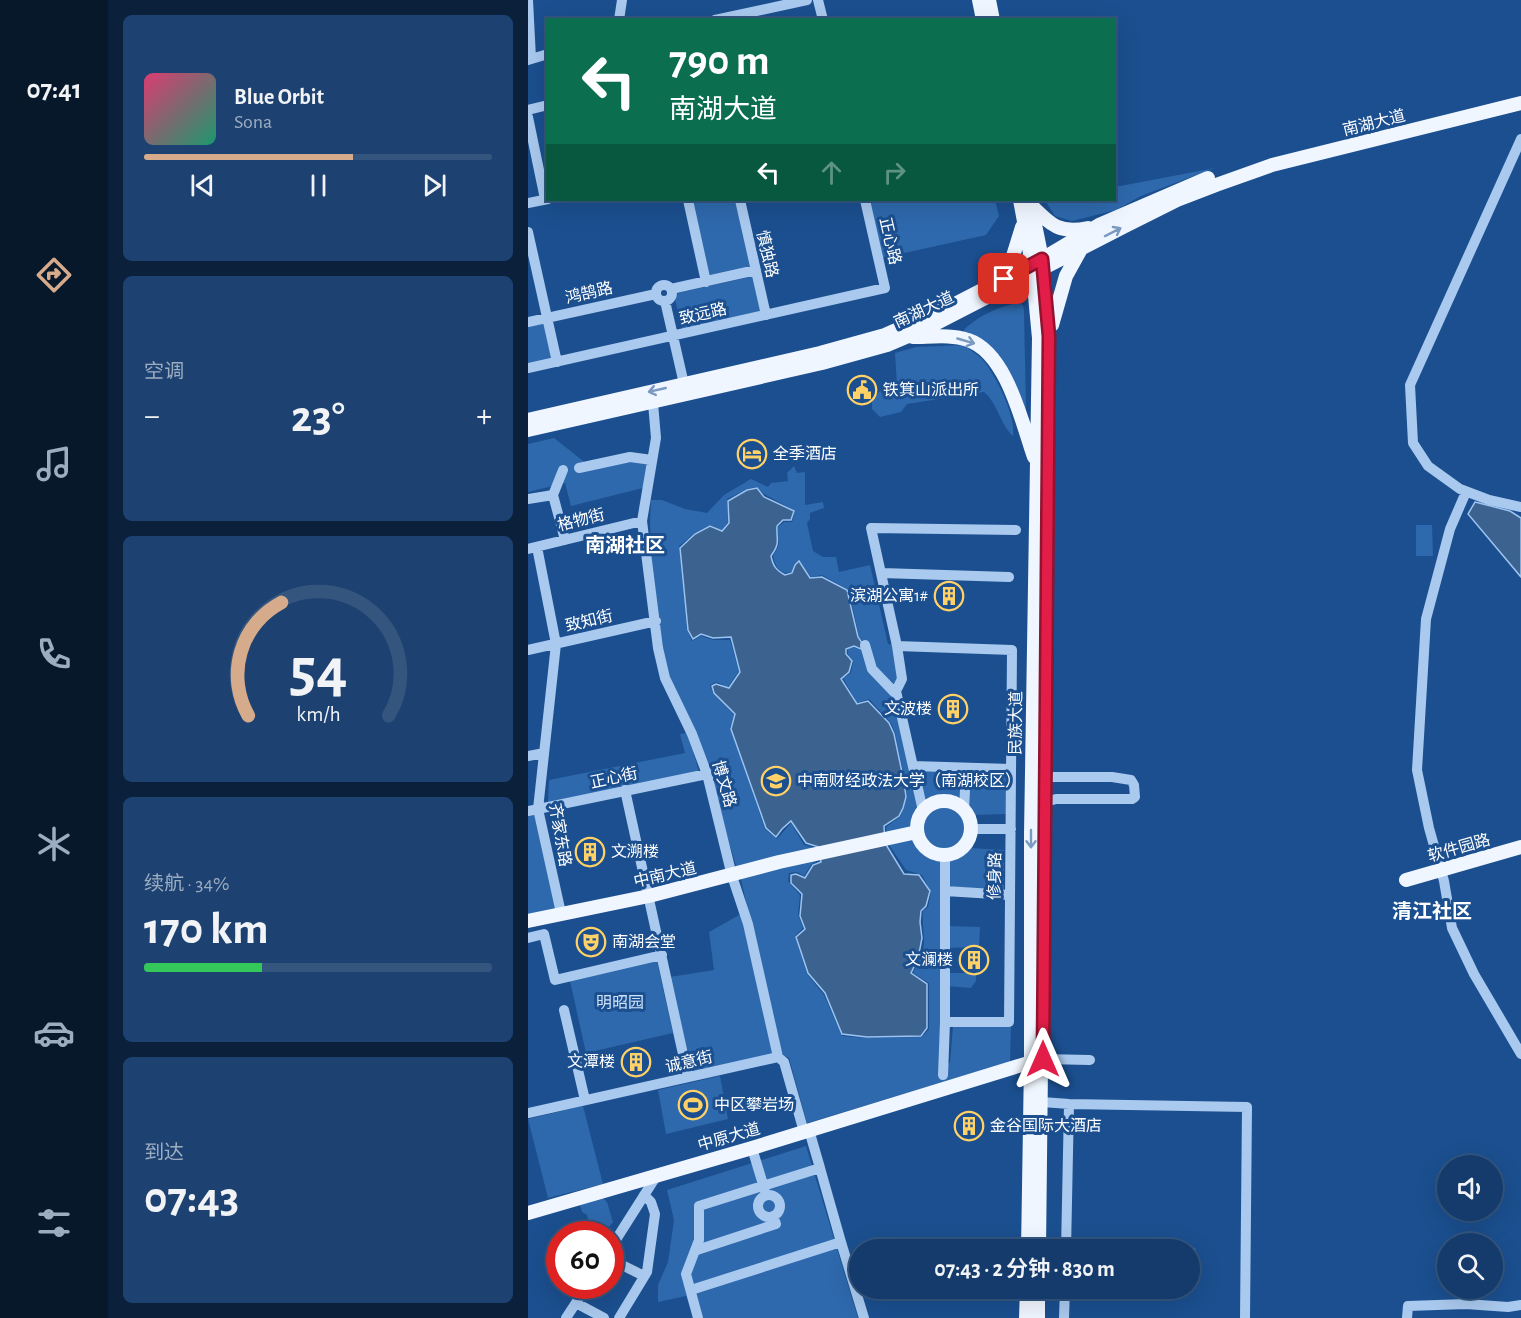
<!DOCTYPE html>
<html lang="zh">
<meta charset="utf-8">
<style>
:root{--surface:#143b6b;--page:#1d4271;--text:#f1f3f6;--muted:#9dadc1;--line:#33557e;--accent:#d6ab8b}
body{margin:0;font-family:"Alegreya Sans","Noto Sans SC",sans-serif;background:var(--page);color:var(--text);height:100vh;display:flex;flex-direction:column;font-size:22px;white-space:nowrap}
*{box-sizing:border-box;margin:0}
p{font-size:20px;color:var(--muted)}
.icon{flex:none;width:33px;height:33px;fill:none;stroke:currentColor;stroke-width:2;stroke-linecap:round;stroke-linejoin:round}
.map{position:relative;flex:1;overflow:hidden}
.drawer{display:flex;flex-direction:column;gap:15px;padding:15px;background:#0b203b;width:420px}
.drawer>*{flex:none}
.hud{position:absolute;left:18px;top:18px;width:570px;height:183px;border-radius:0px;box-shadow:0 6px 24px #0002,0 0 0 2px var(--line);background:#0b6e4f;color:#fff;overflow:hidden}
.buttons{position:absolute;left:909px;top:1155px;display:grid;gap:12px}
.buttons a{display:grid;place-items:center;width:66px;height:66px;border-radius:50%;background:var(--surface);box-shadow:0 6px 24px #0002,0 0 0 2px var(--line);font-size:30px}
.speed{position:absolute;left:18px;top:1221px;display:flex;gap:12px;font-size:30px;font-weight:700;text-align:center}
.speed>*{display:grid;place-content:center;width:78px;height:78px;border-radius:50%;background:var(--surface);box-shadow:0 6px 24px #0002,0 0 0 2px var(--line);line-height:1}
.speed .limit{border:9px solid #d22;background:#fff;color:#111}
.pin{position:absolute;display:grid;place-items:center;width:51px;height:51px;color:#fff;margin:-26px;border-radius:12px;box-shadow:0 3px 9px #0006}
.me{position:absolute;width:66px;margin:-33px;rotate:0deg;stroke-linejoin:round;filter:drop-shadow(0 0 4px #0008)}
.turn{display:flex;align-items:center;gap:21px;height:126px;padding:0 24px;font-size:27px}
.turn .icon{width:78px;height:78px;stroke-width:2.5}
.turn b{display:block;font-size:42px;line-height:51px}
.lanes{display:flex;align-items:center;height:57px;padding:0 24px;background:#0003;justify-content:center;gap:30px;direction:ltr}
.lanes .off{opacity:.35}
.big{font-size:45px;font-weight:600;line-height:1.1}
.drawer .tile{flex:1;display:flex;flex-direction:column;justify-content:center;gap:9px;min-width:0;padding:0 21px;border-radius:9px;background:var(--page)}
.drawer .dial{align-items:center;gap:0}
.dial svg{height:156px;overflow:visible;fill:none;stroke:var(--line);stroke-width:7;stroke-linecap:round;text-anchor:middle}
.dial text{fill:var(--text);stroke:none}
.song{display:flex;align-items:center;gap:18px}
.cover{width:72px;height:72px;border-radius:9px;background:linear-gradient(135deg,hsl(340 70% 55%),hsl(160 70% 35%))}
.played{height:6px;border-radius:3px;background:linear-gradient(90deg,var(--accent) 60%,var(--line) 60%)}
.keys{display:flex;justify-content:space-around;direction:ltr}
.heat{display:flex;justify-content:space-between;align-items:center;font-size:33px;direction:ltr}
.charge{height:9px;border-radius:4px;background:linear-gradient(90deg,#34c759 34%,var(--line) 0)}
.trip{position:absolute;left:321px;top:1239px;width:351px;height:60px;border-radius:30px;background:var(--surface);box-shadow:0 6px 24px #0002,0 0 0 2px var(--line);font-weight:600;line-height:60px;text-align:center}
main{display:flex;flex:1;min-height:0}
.tabs{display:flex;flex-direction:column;width:108px;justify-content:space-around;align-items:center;background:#08182b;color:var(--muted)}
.tabs .icon{width:42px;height:42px}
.tabs .selected{color:var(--accent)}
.tabs b{font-size:27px;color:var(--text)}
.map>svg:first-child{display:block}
</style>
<main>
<nav class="tabs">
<b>07:41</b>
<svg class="icon selected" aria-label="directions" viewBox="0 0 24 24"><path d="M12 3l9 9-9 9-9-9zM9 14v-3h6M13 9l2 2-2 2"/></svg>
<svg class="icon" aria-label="music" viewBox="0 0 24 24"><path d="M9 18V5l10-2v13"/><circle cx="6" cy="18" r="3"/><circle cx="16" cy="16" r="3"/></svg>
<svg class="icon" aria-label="phone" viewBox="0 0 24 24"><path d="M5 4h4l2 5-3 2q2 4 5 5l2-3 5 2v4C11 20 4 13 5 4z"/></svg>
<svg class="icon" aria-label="climate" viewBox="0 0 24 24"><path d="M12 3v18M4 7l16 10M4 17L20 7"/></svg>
<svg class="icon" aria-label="car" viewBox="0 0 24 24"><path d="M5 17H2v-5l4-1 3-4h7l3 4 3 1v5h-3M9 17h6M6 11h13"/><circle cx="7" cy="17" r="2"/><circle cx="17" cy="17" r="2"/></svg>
<svg class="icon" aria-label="filters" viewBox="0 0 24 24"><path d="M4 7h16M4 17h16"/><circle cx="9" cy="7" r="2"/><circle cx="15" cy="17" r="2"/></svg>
</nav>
<section class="drawer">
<div class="tile">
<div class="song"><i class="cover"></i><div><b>Blue Orbit</b><p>Sona</p></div></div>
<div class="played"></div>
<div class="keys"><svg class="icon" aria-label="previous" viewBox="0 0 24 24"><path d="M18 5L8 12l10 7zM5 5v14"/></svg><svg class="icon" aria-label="pause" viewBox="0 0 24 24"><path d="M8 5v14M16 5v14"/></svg><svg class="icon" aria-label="next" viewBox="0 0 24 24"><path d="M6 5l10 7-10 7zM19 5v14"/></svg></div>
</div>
<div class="tile"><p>空调</p>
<div class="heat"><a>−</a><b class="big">23°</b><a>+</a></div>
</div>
<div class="tile dial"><svg viewBox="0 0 100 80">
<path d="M14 69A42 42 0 1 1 86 69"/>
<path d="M14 69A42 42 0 0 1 31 11" stroke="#d6ab8b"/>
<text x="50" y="56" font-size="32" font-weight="700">54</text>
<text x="50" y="72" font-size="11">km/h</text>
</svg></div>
<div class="tile"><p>续航 · 34%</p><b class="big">170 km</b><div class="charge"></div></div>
<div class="tile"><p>到达</p><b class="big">07:43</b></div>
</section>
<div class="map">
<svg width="993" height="1318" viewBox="0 0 993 1318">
<rect width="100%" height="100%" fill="#1b4f8f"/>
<path fill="#2e69ad" d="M687 168 613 196 588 210 544 221 527 216 518 202V200H586L587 187Z
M176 200H209L224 268 181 277 165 202Z
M340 200H467L471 216 458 235 354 258Z
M226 276 234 313 154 331 147 299 150 293Z
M489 303 495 305 496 311 498 412 483 379 436 333V330C448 317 472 306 489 303Z
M17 323 25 359 0 364V327Z
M435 345C441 349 449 354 454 359 468 375 488 416 485 436 472 424 470 404 456 392L379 404 373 412 352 417 344 409V399L352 391 369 385 367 353 388 347Z
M26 438 64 468 124 459 115 488 43 506 37 483 0 492V444Z
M266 466 269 473 277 472V505L295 502 296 508 282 513V519L279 523 285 551 295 557H308L311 572 342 565 360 644 367 645 372 677 366 692 392 808 385 819V827L359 833 358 827 372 817 379 797 377 782 367 733 363 723 341 699 329 703 315 678 323 673 325 662 320 654V649L326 647 333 650 335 642 331 637 321 590 294 575 283 577 271 560 266 564 264 572 257 573C249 569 247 565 245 556 255 541 248 541 250 527L256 522H264L267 511 236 494 228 487 219 489 199 499 200 522 194 530 182 525 167 533 151 546 159 630 164 641 173 636 186 640H202L211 671 200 687 188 682 182 685 185 693 206 715 202 727 237 829 249 839 263 823 276 845 287 848 208 866 180 770 139 676 124 575 122 522 123 500H134L157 509 179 513 196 495 223 479 240 487 243 483 260 481 259 473Z
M888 525H904L905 556H888Z
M160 733 171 772 20 802 21 780 157 753 152 734Z
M388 769 436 770 433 802C421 795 408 795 396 804Z
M441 771 480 772 478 814 444 815 439 807Z
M395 828a21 21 0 1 1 42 0a21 21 0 1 1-42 0Z
M6 813 28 908 0 914V814Z
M386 838C391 851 399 858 413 860L412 1065 422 1063 425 1026H483L482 1062 279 1123 261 1058 252 1053 212 875 291 859 283 865 276 876 269 872 261 873 260 881 272 895 270 914 275 928 267 936 279 974 296 995 314 1036 339 1038 394 1037 401 1029V983L385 973C390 963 396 952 396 941 396 931 394 922 395 911L400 907 403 892 394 875 378 870 361 845Z
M441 848 476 850V890L422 887V859L432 856Z
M213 914 245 1055 163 1074 142 977 186 970 181 932Z
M420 926 452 927 451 947 419 948Z
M127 953 145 1033 58 1053 40 972Z
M419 973H448V981L443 988 418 986Z
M192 1076 200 1119 138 1134 130 1090Z
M55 1106 75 1184 20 1198 0 1119Z
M278 1146 330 1318H166L158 1296 130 1302V1285L140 1262 146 1220 139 1190Z
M74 1197 79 1202 85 1222 75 1234H66C65 1227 60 1223 59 1215L54 1212 52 1205Z"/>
<path fill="#3c6290" stroke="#9cc4f0" stroke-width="1.5" d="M229 488 236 497 266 511 263 520H255L249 526C248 540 253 542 243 556 245 566 248 570 257 575L264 573 267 565 271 561 282 578 294 577 319 590 330 637 334 643 333 649 326 646 318 649V654L324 661 321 672 313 679 329 704 340 701 361 723 366 734 376 782 378 797 375 808 371 816 356 826 357 843 376 874 391 875 402 891 398 906 393 911 392 922 394 938 390 959 383 973 399 984V1028L393 1036 339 1037 314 1034 297 993 280 973 268 937 277 929 272 916 274 894 263 883V875L268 874 277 878 285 865 293 862 291 847 278 843 263 821 254 829 248 837 238 828 203 729 207 714 186 693 184 686 188 684 201 688 212 672 203 637 185 638 173 634 165 639 160 630 152 548 167 534 182 526 194 531 201 523 200 501 219 490Z
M947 502 982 511 993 518V577L940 514Z"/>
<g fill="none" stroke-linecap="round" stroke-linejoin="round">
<path stroke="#a9c9ee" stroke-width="10" d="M0 0 3 58
M290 0 295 20
M91 20 94 0
M187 20 279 0
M0 60 20 54
M0 110 20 105
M0 117 17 199
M993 139 882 385 885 443 900 466 932 489 961 500 993 507
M160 200 178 282
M212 200 238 315
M0 203 20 199
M0 232 29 362
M128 293a8 8 0 1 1 16 0a8 8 0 1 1-16 0Z
M143 289 228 270
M137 301 156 384
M0 322 128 294
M0 368 357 288 337 200
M125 403 128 438 114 521 130 648 137 678 164 734 179 774 204 876 220 924 250 1057
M51 468 102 457 124 460
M35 470 25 495 37 540
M938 492 922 529 898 619 889 770 901 828 916 881 924 928 946 974 993 1054
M0 499 25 495
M9 547 28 644 10 809 33 913
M0 549 114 521
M353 573 481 577
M337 645 344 669 366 692
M369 646 484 650 481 1022H417V891
M0 650 128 621
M0 756 16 753
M385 766 483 769
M97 790 160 1077
M510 804 528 799H604L607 797 606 785 603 780 584 777H517
M0 811 179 774
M395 811 368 691 374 679 369 646 343 528 488 530
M436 811 438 768
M443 829H483
M417 855V891L482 895
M0 938 16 934 27 980 134 955
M36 1010 57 1100
M515 1059 562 1060
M415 1075 417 1022
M514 1102 541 1104 719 1107 717 1318
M0 1113 250 1057 256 1062 276 1132
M281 1130 292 1168
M224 1148 237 1191
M230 1206a11 11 0 1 1 22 0a11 11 0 1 1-22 0Z
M313 1242 336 1318
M538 1248 581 1250
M82 1249 129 1175
M169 1250 248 1224 245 1216
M538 1250 541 1104
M662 1252H663
M82 1259 116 1276
M163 1290 313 1242 292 1168 171 1206V1240L158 1274 170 1318
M48 1303 76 1318
M38 1318 59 1286
M91 1318 119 1272 127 1214 123 1202 116 1195
M536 1318 537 1288
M879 1318 880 1306 938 1304 980 1307 993 1305"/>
<path stroke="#f0f6ff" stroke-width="14" d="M451 0 455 20
M461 0 465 20
M492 200 504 264 511 338 503 834V1062L500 1250
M502 200 514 259 521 336 511 1250
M503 205C523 225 531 234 560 228
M469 279 485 256 494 227
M524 325 538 276 553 249
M385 337C402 337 424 334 440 340 479 353 494 423 506 457
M0 420 292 353 357 335 427 304 514 259 571 225 680 178
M0 430 294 363 359 345 399 328 597 226 649 200 688 185 744 165 993 103
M389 828a27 27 0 1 1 54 0a27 27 0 1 1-54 0Z
M878 880 993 847
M0 921 121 896 251 862 389 832
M0 1213 224 1148 510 1060
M498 1318 499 1288
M510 1318V1288"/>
</g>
<defs><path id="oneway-shaft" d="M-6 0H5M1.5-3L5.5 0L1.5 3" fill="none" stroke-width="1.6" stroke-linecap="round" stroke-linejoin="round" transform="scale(1.5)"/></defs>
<g stroke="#7b9ac1">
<use href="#oneway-shaft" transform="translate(585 232) rotate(-27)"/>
<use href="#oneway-shaft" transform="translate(438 341) rotate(16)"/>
<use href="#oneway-shaft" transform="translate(129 390) rotate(167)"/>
<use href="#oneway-shaft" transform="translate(503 839) rotate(90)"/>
</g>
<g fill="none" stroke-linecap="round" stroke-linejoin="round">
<g stroke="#92132f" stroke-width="15">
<path id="route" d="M476 279 514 259 521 336 515 1059"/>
</g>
<use href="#route" stroke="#e11d48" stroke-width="10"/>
</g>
<defs>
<g id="civic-ring" transform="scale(1.5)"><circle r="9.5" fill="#1b4f8f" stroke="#ffd166" stroke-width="1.5"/><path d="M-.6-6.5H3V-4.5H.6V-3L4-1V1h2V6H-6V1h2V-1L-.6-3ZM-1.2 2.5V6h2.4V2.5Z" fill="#ffd166"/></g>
<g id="hotel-ring" transform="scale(1.5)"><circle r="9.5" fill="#1b4f8f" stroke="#ffd166" stroke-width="1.5"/><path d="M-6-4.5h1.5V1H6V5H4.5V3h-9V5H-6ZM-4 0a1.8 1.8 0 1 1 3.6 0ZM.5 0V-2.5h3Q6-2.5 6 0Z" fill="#ffd166"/></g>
<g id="building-ring" transform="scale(1.5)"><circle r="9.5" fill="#1b4f8f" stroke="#ffd166" stroke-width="1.5"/><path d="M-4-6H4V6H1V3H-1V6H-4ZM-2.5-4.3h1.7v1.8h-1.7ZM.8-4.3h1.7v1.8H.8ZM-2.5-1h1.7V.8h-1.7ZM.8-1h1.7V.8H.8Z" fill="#ffd166"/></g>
<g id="university-ring" transform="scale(1.5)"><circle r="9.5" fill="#1b4f8f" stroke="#ffd166" stroke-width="1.5"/><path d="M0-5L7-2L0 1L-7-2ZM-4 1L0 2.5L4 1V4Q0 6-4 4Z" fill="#ffd166"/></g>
<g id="theatre-ring" transform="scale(1.5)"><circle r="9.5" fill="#1b4f8f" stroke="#ffd166" stroke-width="1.5"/><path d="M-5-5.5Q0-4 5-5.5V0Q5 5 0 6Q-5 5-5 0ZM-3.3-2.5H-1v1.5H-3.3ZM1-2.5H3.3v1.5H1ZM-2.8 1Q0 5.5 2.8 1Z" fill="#ffd166"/></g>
<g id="stadium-ring" transform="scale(1.5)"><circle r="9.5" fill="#1b4f8f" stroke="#ffd166" stroke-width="1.5"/><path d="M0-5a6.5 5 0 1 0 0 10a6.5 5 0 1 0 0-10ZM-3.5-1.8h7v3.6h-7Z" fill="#ffd166"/></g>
</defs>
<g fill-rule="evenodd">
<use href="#civic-ring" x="334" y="390"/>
<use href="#hotel-ring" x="224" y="454"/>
<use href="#building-ring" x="421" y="596"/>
<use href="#building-ring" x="425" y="709"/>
<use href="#university-ring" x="248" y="781"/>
<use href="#building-ring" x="62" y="852"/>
<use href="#theatre-ring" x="63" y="942"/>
<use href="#building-ring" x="446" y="960"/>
<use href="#building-ring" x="108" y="1062"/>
<use href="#stadium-ring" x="165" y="1105"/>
<use href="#building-ring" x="441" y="1126"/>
</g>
<g text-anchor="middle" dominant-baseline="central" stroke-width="6" stroke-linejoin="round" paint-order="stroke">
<g font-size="16" fill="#fff" stroke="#1b4f8f">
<text transform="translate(846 123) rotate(-14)">南湖大道</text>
<text transform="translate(362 241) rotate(77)">正心路</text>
<text transform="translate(239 254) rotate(77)">慎独路</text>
<text transform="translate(61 293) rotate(-13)">鸿鹄路</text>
<text transform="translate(396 310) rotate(-25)">南湖大道</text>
<text transform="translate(175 314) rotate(-13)">致远路</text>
<text transform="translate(53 520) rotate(-14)">格物街</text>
<text transform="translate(61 621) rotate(-13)">致知街</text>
<text transform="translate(488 723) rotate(-89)">民族大道</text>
<text transform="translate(86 778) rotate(-12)">正心街</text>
<text transform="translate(196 784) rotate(74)">博文路</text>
<text transform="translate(32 835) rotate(80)">齐家东路</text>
<text transform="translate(931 848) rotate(-16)">软件园路</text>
<text transform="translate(137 875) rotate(-13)">中南大道</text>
<text transform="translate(467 876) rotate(-89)">修身路</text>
<text transform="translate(161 1062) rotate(-13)">诚意街</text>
<text transform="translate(201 1137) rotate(-16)">中原大道</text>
</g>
<g font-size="16" fill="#fff" stroke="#1b4f8f" text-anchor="start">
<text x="355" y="390">铁箕山派出所</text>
<text x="245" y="454">全季酒店</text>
<text x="400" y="596" text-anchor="end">滨湖公寓1#</text>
<text x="404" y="709" text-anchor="end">文波楼</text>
<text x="269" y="781">中南财经政法大学（南湖校区）</text>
<text x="83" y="852">文溯楼</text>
<text x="84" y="942">南湖会堂</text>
<text x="425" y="960" text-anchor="end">文澜楼</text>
<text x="87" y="1062" text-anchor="end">文潭楼</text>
<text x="186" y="1105">中区攀岩场</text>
<text x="462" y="1126">金谷国际大酒店</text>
</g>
<g font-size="16" fill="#cfe3fa" stroke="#1b4f8f">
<text x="92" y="1003">明昭园</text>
</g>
<g font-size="20" font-weight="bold" fill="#fff" stroke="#1b4f8f">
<text x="97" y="546">南湖社区</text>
<text x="904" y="912">清江社区</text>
</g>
</g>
</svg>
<div class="buttons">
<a><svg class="icon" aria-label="sound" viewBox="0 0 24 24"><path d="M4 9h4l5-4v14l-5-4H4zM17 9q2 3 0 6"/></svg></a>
<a><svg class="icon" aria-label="search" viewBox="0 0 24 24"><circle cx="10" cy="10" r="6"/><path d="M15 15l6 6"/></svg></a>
</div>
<div class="speed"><div class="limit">60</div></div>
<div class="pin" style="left:476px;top:279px;background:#d93025"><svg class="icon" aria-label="arrive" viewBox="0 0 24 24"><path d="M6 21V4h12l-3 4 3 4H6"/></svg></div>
<svg class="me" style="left:515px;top:1059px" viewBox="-20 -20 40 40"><path d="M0-17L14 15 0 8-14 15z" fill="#e11d48" stroke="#fff" stroke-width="4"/></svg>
<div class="trip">07:43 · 2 分钟 · 830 m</div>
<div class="hud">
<div class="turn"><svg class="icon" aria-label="left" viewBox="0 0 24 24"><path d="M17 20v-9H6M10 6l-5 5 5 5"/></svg><div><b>790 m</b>南湖大道</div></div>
<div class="lanes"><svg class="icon" aria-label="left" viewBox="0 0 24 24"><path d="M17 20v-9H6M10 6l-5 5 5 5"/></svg><svg class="icon off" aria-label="ahead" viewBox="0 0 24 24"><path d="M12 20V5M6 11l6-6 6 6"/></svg><svg class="icon off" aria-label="right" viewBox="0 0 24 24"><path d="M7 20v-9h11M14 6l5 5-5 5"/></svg></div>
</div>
</div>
</main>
